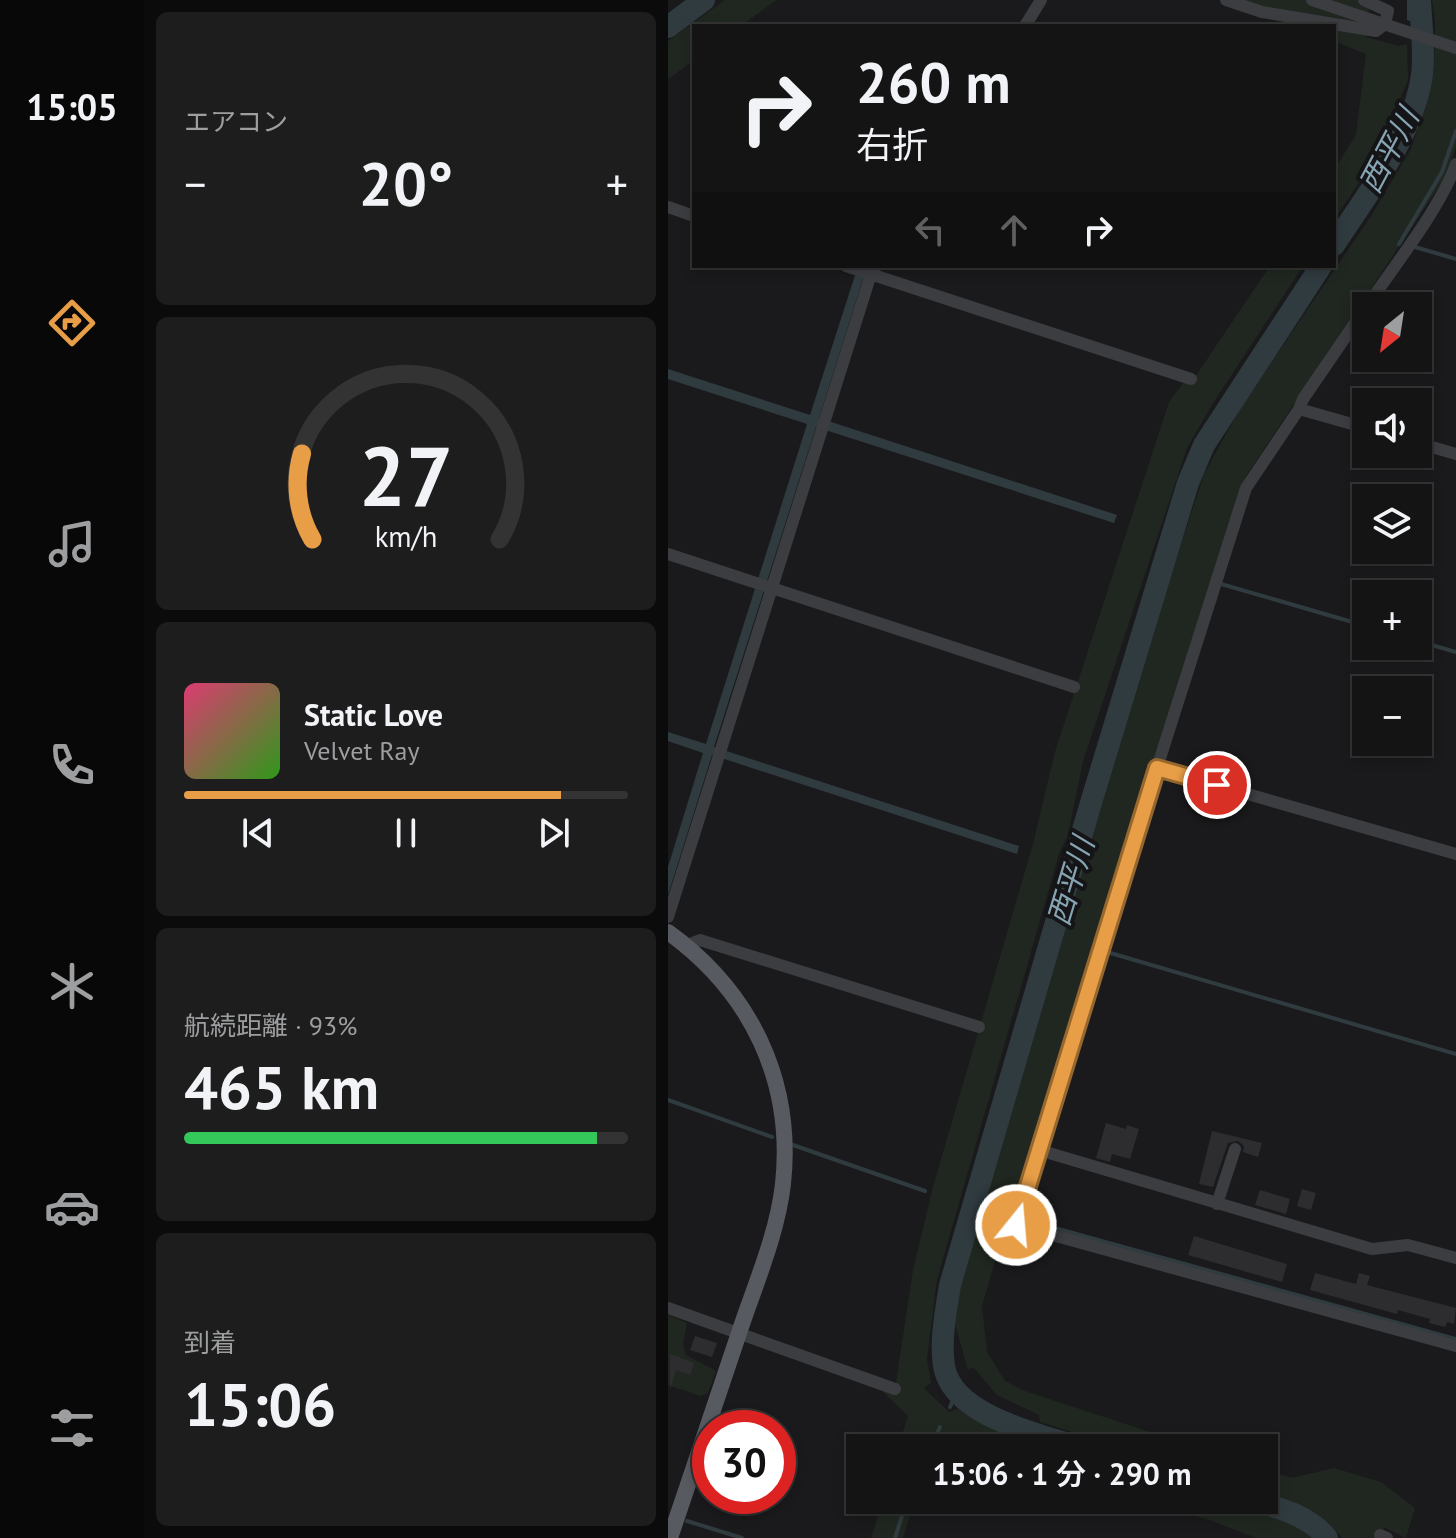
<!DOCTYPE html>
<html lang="ja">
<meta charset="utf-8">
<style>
:root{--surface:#141415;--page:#1d1d1e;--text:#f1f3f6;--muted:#9d9ea0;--line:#333334;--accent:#e79e47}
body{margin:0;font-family:"PT Sans","Noto Sans JP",sans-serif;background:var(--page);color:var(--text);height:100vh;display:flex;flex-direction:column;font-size:30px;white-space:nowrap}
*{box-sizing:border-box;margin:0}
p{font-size:26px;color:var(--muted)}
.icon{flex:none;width:44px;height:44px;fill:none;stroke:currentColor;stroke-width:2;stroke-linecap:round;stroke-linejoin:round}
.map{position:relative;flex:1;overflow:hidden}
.sheet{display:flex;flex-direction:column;gap:12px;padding:12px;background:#0b0b0c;width:524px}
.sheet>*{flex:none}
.hud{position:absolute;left:24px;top:24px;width:644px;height:244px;border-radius:0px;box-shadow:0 4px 12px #0003,0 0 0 2px var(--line);background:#141415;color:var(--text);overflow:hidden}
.needle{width:52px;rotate:210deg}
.tools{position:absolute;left:684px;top:292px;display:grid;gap:16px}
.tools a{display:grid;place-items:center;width:80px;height:80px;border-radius:0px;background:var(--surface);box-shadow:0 4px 12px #0003,0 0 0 2px var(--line);font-size:40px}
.speed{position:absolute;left:24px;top:1410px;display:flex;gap:16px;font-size:40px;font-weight:700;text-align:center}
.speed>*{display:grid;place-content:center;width:104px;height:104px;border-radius:50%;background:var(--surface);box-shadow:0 4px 12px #0003,0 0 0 2px var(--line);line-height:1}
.speed .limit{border:12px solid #d22;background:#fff;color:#111}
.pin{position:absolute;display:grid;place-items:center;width:68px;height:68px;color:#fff;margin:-34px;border:4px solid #fff;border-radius:50%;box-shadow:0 2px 8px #0007}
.me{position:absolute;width:88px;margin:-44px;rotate:17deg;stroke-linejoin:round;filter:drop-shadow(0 0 6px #0008)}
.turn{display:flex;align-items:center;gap:28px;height:168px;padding:0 32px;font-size:36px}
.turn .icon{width:104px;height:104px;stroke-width:2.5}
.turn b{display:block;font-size:56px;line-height:68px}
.lanes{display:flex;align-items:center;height:76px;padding:0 32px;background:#0003;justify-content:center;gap:40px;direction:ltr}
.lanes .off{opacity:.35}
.big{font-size:60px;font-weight:600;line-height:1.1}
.sheet .widget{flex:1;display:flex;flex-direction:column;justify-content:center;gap:12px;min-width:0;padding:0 28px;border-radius:12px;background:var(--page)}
.sheet .dial{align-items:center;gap:0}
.dial svg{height:208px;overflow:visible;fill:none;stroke:var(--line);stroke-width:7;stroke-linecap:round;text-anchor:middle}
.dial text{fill:var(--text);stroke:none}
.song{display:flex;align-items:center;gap:24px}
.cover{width:96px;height:96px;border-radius:12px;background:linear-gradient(135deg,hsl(340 70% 55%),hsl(110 70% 35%))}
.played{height:8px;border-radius:4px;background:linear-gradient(90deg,var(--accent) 85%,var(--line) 85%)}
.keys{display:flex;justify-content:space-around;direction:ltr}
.heat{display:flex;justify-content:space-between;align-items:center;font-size:44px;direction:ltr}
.charge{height:12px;border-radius:6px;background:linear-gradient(90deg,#34c759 93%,var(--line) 0)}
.trip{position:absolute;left:178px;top:1434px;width:432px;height:80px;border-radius:0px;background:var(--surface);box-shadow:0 4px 12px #0003,0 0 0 2px var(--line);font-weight:600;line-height:80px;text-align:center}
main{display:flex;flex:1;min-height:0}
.tabs{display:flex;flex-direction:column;width:144px;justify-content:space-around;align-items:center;background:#080808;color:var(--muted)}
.tabs .icon{width:56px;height:56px}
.tabs .current{color:var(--accent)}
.tabs b{font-size:36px;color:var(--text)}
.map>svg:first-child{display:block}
</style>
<main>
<nav class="tabs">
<b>15:05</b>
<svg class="icon current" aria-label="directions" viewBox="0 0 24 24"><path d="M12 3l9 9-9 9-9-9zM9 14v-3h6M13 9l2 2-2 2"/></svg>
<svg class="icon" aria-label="music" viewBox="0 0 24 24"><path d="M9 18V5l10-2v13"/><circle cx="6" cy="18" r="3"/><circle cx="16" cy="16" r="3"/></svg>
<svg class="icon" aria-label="phone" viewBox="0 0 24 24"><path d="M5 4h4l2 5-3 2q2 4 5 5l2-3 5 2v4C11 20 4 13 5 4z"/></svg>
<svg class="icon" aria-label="climate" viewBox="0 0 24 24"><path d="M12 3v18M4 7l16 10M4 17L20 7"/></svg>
<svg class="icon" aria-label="car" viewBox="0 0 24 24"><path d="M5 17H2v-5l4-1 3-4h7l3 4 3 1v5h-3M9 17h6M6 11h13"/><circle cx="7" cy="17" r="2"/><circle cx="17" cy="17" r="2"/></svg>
<svg class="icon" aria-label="filters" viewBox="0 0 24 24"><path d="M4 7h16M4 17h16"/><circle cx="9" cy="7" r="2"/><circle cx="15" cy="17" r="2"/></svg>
</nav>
<section class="sheet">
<div class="widget"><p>エアコン</p>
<div class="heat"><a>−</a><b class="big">20°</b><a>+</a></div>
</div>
<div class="widget dial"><svg viewBox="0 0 100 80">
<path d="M14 69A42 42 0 1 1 86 69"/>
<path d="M14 69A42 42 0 0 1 10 36" stroke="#e79e47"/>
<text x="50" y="56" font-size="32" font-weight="700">27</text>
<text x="50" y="72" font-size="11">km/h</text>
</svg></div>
<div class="widget">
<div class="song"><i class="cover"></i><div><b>Static Love</b><p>Velvet Ray</p></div></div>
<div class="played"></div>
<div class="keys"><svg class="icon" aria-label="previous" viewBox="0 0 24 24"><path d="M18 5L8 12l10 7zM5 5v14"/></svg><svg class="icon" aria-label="pause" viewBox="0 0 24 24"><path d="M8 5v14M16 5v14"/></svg><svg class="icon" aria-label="next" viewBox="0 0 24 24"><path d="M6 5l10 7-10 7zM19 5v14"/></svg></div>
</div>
<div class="widget"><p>航続距離 · 93%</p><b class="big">465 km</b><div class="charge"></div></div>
<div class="widget"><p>到着</p><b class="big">15:06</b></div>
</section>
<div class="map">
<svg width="788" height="1538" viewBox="0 0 788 1538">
<rect width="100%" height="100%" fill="#1a1a1c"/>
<path fill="#202720" d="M57 0H108L73 26H26V60L0 79V41Z
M575 0H702L698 37 731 46 739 44 740 80 732 99 698 172 666 220V170L688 135 698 54 666 41V26H629Z
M764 0H788V147L778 176 578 476 483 769 345 1218 335 1233 314 1306 319 1352 337 1381 357 1391 531 1448H456L372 1422 371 1415 329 1395 305 1367 300 1370 287 1324 292 1284 461 705 536 474 573 407 703 216 742 151 758 107 766 72 767 21Z
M602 266H635L545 403 519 448 415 761 400 835 391 854 269 1280 259 1359 263 1383 256 1388 281 1412 290 1409 328 1429 391 1448H310L277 1434 270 1448H230L240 1416 212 1389 228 1383 245 1270 265 1187 365 844 387 752 501 402 516 382 529 374Z
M0 1315 19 1323 15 1343 18 1355 48 1371 40 1393 33 1396 0 1385Z
M666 1468 713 1482 747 1508 738 1538 716 1527 715 1538H674C654 1512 627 1501 596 1491V1469L624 1478Z
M215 1500H247L235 1538H203Z
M475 1500C501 1500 531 1496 557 1500 580 1503 628 1520 643 1538H588L544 1521Z"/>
<path fill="#303b40" d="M739 0H761L762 27 739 20Z
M190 266H199L151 418 449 515 446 523 148 427 46 747 351 846 349 854 44 755 0 895V867L35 753 0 741V732L38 744 139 424 0 379V369L142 415Z"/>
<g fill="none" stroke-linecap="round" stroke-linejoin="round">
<path stroke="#303b40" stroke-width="4" d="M731 244 774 172 788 131
M747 247 788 259
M553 584 698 626
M750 641 788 652
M439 952 788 1054
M0 1100 104 1137
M125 1145 257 1191
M365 1222 788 1339
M282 1407 288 1394
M262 1448 272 1427
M19 1521 74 1538
M227 1538 239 1500"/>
<path stroke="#303b40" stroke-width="22" d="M0 27 36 0
M666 245C699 194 745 137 754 75 757 51 753 24 752 0
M413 1448C371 1434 284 1416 276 1366 272 1340 278 1311 282 1285L422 806 520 483 536 445 653 266
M585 1500C612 1508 641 1516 659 1538"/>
</g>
<path fill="#2d2d30" d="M438 1123 458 1129 459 1125 471 1129 462 1159 444 1154 442 1162 428 1158Z
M544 1131 594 1143 590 1157 575 1152 576 1146 570 1141 560 1143 545 1187 531 1184Z
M634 1189 648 1193 643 1210 629 1206Z
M592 1190 622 1199 618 1214 587 1205Z
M526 1236 619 1264 614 1282 520 1255Z
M647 1273 688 1284 691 1273 702 1276 699 1285 788 1308 786 1324 779 1322 777 1327 761 1323 762 1319 730 1310 729 1314 642 1290Z
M27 1336 49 1343 44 1357 22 1350Z
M2 1354 26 1363 22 1375 8 1370 2 1389Z"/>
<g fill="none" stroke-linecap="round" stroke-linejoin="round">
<path stroke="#3b3d41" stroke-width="12" d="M558 0 594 12 708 31 717 24 720 11 696 0
M644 0 788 48
M357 26 373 0
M0 207 26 216
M178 266 523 379
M699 306C726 266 772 209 788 164
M698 307 635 399 631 409 578 488 489 768 348 1225 788 1346
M631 409 698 428
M750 443 788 454
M0 554 406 687
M489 768 788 854
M0 917 203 274 208 266
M19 945 32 940 311 1027
M371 1150 704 1249 740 1245 788 1258
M549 1204 567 1149
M0 1308 227 1389
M712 1535 719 1538"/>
<path stroke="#575a60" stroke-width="16" d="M0 932C83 992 126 1081 115 1184 109 1236 86 1287 70 1336 47 1403 25 1471 2 1538"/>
</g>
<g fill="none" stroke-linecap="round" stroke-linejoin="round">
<g stroke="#96672e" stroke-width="20">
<path id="route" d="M348 1225 489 768 549 785"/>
</g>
<use href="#route" stroke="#e79e47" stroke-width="14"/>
</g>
<g text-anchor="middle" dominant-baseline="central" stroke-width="8" stroke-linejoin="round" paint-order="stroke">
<g font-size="30" font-style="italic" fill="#87a4b3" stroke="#151517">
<text transform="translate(720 150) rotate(-62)">西平川</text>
<text transform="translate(402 881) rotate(-73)">西平川</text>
</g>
</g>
</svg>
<div class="tools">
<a><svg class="needle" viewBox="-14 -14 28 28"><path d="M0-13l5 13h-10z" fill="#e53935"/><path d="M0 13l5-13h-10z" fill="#9d9ea0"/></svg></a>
<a><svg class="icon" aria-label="sound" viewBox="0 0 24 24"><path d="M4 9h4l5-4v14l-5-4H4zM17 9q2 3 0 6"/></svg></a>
<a><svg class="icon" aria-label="layers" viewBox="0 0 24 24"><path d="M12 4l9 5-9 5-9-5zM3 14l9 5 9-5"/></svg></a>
<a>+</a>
<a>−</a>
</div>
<div class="speed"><div class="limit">30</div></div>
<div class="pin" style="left:549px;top:785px;background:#d93025"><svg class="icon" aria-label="arrive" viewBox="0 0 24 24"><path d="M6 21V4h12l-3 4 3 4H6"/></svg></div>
<svg class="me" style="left:348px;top:1225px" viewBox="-20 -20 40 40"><circle r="17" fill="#e79e47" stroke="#fff" stroke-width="3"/><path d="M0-11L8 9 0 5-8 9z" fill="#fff"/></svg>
<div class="trip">15:06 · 1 分 · 290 m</div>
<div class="hud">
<div class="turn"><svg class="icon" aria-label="right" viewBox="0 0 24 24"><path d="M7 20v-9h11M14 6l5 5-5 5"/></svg><div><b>260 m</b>右折</div></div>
<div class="lanes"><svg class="icon off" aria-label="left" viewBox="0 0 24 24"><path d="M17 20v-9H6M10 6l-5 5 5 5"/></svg><svg class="icon off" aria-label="ahead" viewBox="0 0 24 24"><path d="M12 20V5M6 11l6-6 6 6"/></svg><svg class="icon" aria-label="right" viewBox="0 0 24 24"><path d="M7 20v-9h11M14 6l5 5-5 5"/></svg></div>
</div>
</div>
</main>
